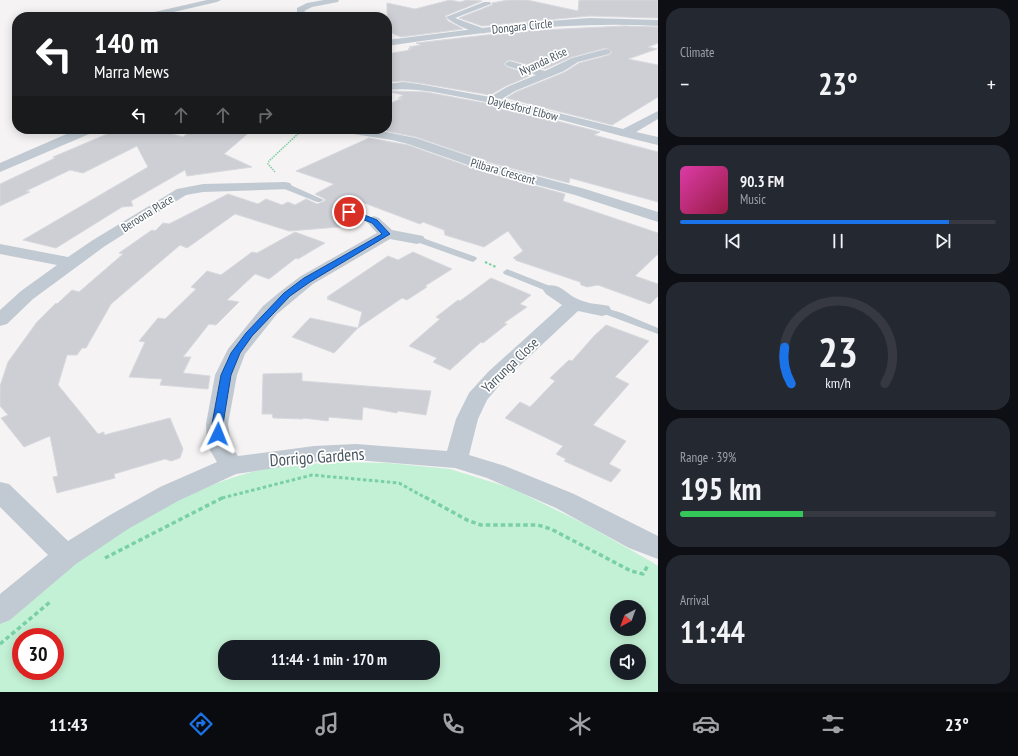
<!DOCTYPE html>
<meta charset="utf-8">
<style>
:root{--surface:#171b24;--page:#242831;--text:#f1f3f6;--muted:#9ea1a6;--line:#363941;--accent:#1a73e8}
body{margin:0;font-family:"PT Sans Narrow",sans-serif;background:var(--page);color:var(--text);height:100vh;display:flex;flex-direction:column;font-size:15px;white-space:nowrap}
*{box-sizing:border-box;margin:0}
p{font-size:13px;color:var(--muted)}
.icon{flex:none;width:22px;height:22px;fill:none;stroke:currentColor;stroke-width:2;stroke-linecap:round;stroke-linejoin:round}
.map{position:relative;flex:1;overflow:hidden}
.panel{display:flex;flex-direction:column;gap:8px;padding:8px;background:#0d0f14;width:360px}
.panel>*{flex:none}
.banner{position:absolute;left:12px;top:12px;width:380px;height:122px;border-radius:16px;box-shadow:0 2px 10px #0003;background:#202124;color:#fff;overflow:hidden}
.needle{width:26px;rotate:221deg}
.fabs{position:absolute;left:610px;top:600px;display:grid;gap:8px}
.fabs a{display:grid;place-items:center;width:36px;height:36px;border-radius:50%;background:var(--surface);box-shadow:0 2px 10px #0003;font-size:20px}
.speed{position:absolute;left:12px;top:628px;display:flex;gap:8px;font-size:20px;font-weight:700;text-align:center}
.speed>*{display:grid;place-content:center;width:52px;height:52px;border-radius:50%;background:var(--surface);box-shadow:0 2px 10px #0003;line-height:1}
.speed .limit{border:6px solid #d22;background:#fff;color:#111}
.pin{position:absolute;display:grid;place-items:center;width:34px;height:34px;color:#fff;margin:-17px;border:2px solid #fff;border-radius:50%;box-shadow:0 1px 4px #0007}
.me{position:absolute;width:44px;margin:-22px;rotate:2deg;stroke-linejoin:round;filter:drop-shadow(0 0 3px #0008)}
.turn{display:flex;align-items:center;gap:14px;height:84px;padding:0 16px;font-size:18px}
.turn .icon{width:52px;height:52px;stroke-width:2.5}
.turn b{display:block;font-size:28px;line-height:34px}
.lanes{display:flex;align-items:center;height:38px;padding:0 16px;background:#0003;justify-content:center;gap:20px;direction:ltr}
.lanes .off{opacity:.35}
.big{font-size:30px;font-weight:800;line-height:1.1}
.panel .card{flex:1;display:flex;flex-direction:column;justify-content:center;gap:6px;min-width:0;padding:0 14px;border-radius:16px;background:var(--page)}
.panel .dial{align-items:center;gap:0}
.dial svg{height:104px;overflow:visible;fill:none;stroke:var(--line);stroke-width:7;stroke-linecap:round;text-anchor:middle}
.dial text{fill:var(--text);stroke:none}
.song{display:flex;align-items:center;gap:12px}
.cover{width:48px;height:48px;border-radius:6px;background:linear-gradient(135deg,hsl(320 70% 55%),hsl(340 70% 35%))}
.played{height:4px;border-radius:2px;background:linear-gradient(90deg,var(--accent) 85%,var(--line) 85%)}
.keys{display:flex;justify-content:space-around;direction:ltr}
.heat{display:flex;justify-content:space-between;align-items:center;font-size:22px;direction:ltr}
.charge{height:6px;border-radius:3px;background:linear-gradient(90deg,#34c759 39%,var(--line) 0)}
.trip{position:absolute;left:218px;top:640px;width:222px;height:40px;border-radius:16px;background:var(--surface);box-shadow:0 2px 10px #0003;font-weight:800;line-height:40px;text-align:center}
.menu{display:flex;height:64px;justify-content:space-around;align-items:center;background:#090b0e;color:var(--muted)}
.menu .icon{width:28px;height:28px}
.menu .on{color:var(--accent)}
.menu b{font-size:18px;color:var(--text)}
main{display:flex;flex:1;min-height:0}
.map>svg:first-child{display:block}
</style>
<main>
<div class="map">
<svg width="658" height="692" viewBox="0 0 658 692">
<rect width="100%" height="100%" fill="#f5f3f3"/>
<path fill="#c3f1d5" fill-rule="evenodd" d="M332 462 388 463 450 469 511 488 585 524 652 562 658 566V692H0V623C18 608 35 592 54 578 109 537 181 491 248 473 275 466 304 465 332 462ZM617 607H639V629H617ZM21 637H55V671H21ZM225 647H433V673H225ZM617 651H639V673H617Z"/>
<path fill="#cdcfd5" stroke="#d7d9de" d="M450 0 460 2 467 0 482 1 445 16 448 21 463 29 401 37 387 31V3L415 9Z
M508 0H527L578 11 579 0H658V18L590 16 522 22 482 26 459 18 492 5V3Z
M624 26 658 27V43L648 47 657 49 628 59 658 65V97L612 125 506 98 516 92 565 72 579 63 609 55 612 52 606 48 572 57 545 69 510 60 507 61 504 64 507 67 532 75 506 86 490 95 419 83 403 81 387 82V54L410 50 408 49 412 48 409 47 421 45 416 43 522 31Z
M387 91 426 92 490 104 600 132 594 135 658 152V202L570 178 569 183 495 164 416 137 386 131 387 105 402 98H398L403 95Z
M119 129H171L165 132 183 137 194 129H253L224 154 252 167 187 176 185 170 131 201 133 206 122 207 56 248 23 240 148 167 137 146 83 173 70 170 26 191 30 192 0 206V184L55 158 53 157Z
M369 138 408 145 484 172 565 194 563 201 658 233V254L635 276 658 284V296L650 304 598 285 587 287 581 285 580 282 515 260 516 259 513 258 523 251 508 231 484 247 445 235 444 230 423 222 420 224 359 201 356 210 352 208 344 210 345 215 354 218 351 226 289 231 235 214 187 248 180 245 111 304 86 348H82L77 355H67L58 385 98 434 104 432V435L170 418 183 449 180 458 171 461 165 459 114 474 115 478 57 493 53 477 58 476 50 436 24 447 1 418 8 415 0 406V386L8 362 37 322 56 303 57 304 72 290 79 292 123 254 119 253 152 230 155 231 163 223 169 224 228 194 258 204 266 199 282 205 288 202 295 205 306 199 317 204 325 201V199L315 194 334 184 296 171Z
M295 232 325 243 298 259 296 258 269 279 255 274 227 300 239 302 216 325 209 324 183 357H191L183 373 210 376 208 389 160 385 162 379 129 377 145 342 139 341 158 318 165 319 196 289 191 287 207 271 221 275 252 252 257 253Z
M413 252 452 269 425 286 427 287 407 300 402 298 358 328 334 353 292 337 310 318 358 328 362 312 327 299 329 298 327 297 388 256 398 260Z
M491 278 531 295 520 304 527 307 504 323 507 324 483 343 481 342 450 370 433 362 437 358 409 346 440 319 436 317 458 300 460 301Z
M606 325 649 341 615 377 629 384 593 425 626 441 609 464 621 470 611 482 564 461 566 459 556 454 563 446 505 418 520 402 530 407 555 381 550 378 569 360 572 361 594 336Z
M302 373V381L431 391 426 415 398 411 397 413 363 407 362 420 329 417 328 421 303 418V419L273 418 272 414H262L263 374Z"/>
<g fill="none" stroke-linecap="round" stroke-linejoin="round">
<path stroke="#7ad0a6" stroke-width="1.5" stroke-dasharray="1.5 1" stroke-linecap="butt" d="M281 129 332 131
M275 172 268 164 269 161 302 130"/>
<path stroke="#7ad0a6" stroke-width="2" stroke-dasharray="2.5 2" stroke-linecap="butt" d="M485 262 496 267"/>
<path stroke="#7ad0a6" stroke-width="3" stroke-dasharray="3.5 2.5" stroke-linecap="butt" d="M222 498 312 475 399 483 426 498"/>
<path stroke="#7ad0a6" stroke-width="3.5" stroke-dasharray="4.5 3" stroke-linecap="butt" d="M425 497 467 520 481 525H538L551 529 631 571 643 574 648 565
M105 558 224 497
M0 644 50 602"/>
<path fill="#c1cad2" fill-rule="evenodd" d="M282 184H288L324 200 320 202H317L282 188Z
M346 210H352L378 221 374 223H371L346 214Z
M414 237H420L476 257 477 259 473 262 470 261 414 241Z
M507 269 555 288 556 290 552 293 549 292 504 274 503 272Z
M602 307 622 313 658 328V334L599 312 597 310Z"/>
<path fill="#c1cad2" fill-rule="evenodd" d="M207 0H221L217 2 152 17H137L141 15Z
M324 0H339L338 2 312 7 304 11 314 17H303L297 13V8L307 3Z
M484 2H490L491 4 455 18 485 29 486 31 485 33C477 35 451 23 446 17Z
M606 49 609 50 611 52 609 54 578 62 564 71 515 91 502 99 623 129 658 111V119L636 132 658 137V145C594 130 531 110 466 98 440 93 413 87 387 90V84L403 82 419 84 490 97 507 87 536 75 507 66 505 64 507 62 510 61 545 71 572 58Z
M341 129H371L416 138 495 165 585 189 658 212V222L575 195 485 171 408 144 392 140 347 133 343 132Z
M285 182 290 183 292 186 290 189 203 192 186 195 105 246 33 299 7 324 0 326V310L21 291 57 265 0 254V244L68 257 93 240 177 189 203 184Z
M374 216 379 218 392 230 423 236 425 239 423 242 417 244 390 239 313 284 277 314 245 354 237 375 228 424 231 445 238 456 314 446 356 444 447 451 456 419 469 393 488 372 562 305 546 294 543 290 546 286C561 282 567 296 580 300 589 304 599 304 609 306L611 310 609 314 602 316 578 311 502 382 487 400 478 419 469 455 505 466 574 494 658 536V559L629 548 556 508 524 494 487 478 455 468 356 460 314 462 236 474 178 501 128 529 76 564 10 620 0 624V594L48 555 0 507V482L9 484 68 541 110 515 160 487 217 462 207 445 206 424 215 375 228 349 263 306 281 291 301 276 377 233 366 221 369 218Z"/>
<path fill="#c1cad2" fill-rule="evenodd" d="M590 18 658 20V26C566 21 477 33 387 46V40L522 23Z
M78 129H96L94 132 0 172V163Z"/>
</g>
<path fill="#1a73e8" stroke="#114b97" d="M347 210H352L377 220 390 234 310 282 290 296 252 336 240 353 231 375 223 424 224 434 222 437H215L212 424 221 375 231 353 246 333 284 293 304 278 382 234 372 223 347 213Z"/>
<g text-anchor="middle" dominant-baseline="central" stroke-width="3.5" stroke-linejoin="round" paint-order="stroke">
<g font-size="12" fill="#4a5661" stroke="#fff">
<text transform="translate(522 26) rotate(-6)">Dongara Circle</text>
<text transform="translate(543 61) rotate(-25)">Nyanda Rise</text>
<text transform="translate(523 108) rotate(14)">Daylesford Elbow</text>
<text transform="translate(503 171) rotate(16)">Pilbara Crescent</text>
<text transform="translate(147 213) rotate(-32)">Beroona Place</text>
</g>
<g font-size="14" fill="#4a5661" stroke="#fff">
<text transform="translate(510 365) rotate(-44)">Yarrunga Close</text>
</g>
<g font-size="17" fill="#4a5661" stroke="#fff">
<text transform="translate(317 457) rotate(-4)">Dorrigo Gardens</text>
</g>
</g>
</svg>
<div class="fabs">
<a><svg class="needle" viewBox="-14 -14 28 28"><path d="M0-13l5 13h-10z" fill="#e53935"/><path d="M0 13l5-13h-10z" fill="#9ea1a6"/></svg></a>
<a><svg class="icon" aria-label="sound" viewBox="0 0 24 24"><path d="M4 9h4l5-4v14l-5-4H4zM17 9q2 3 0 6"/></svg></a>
</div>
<div class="speed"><div class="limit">30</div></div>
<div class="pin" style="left:349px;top:212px;background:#d93025"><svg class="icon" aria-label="arrive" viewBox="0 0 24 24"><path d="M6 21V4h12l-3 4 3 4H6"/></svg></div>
<svg class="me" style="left:218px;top:434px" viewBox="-20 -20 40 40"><path d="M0-17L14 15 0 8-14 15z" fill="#1a73e8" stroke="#fff" stroke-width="4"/></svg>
<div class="trip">11:44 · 1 min · 170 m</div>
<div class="banner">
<div class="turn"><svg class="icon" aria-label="left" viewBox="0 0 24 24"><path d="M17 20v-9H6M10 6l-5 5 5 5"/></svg><div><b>140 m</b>Marra Mews</div></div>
<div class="lanes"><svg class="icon" aria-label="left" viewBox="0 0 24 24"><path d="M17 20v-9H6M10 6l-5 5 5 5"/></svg><svg class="icon off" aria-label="ahead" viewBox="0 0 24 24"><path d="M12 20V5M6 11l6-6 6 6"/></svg><svg class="icon off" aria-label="ahead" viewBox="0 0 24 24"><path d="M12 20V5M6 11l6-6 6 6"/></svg><svg class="icon off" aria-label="right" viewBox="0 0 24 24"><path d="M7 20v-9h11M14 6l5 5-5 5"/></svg></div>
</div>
</div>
<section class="panel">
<div class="card"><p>Climate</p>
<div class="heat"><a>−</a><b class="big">23°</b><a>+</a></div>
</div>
<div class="card">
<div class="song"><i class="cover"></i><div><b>90.3 FM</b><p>Music</p></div></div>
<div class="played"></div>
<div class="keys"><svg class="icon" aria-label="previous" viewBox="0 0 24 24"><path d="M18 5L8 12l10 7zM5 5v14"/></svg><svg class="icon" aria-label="pause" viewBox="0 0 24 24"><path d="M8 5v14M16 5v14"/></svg><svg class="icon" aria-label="next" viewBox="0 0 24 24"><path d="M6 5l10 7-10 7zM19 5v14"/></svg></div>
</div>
<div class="card dial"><svg viewBox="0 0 100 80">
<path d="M14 69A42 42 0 1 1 86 69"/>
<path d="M14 69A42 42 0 0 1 9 41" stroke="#1a73e8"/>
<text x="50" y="56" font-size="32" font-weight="700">23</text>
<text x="50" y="72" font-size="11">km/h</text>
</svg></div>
<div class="card"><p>Range · 39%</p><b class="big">195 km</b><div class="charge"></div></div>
<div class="card"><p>Arrival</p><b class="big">11:44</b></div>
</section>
</main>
<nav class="menu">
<b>11:43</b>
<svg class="icon on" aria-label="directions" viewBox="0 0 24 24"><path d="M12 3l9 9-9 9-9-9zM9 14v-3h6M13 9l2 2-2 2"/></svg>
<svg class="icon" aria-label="music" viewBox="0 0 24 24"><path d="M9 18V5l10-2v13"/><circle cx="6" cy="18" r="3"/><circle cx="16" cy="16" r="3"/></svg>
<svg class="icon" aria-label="phone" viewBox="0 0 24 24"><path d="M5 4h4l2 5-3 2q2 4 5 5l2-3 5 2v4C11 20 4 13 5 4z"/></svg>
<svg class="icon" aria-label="climate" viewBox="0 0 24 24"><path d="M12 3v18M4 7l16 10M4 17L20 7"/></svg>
<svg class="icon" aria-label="car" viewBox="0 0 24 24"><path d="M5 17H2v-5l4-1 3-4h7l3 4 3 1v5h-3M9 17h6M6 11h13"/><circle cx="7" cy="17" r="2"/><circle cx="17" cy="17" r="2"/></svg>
<svg class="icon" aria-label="filters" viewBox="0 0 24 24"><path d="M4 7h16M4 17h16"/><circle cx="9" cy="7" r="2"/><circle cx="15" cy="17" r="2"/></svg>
<b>23°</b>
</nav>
